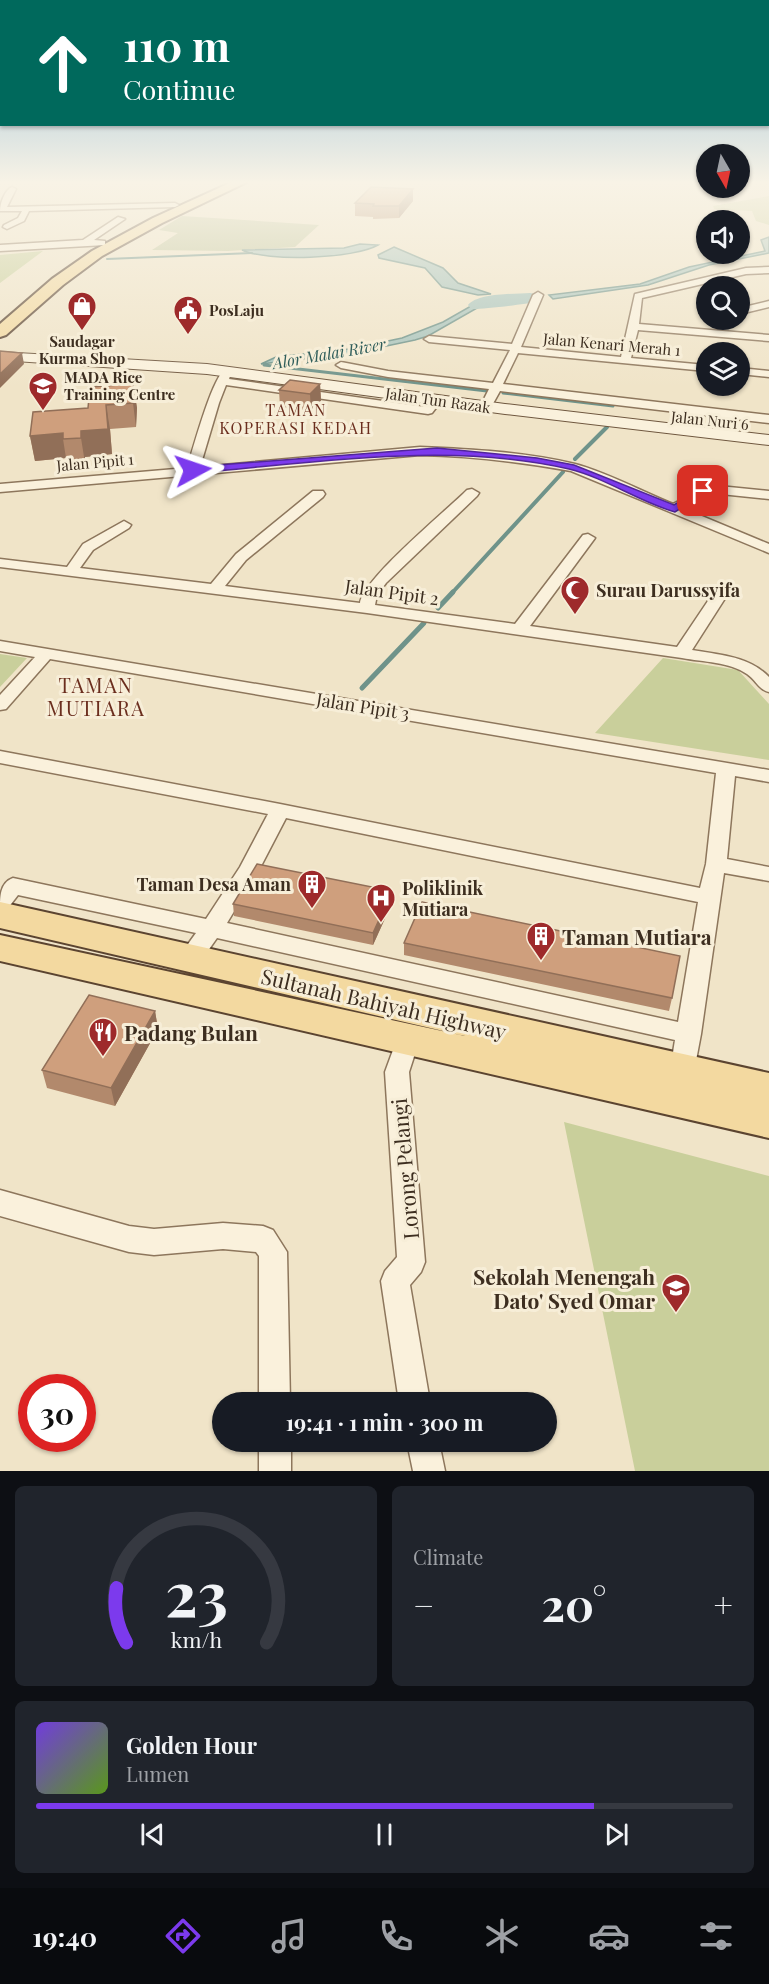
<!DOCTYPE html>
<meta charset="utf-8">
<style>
:root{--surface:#171b24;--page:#20242c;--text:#f1f3f6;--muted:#9ea1a6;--line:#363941;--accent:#7c3aed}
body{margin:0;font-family:"Playfair Display",serif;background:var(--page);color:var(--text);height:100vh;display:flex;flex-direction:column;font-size:22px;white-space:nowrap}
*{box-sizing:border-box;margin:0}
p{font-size:20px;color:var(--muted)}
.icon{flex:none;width:33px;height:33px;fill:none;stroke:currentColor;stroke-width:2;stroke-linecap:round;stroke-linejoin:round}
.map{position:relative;height:1471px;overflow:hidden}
.drawer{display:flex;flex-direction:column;gap:15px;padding:15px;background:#0d0f14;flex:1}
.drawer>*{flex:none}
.guide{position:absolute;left:0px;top:0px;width:770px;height:126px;box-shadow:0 2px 4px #0004;background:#00695c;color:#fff;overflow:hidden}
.needle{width:39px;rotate:171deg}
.buttons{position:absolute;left:696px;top:144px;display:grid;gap:12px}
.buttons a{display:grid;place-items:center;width:54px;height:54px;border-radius:50%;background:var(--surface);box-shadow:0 2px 4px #0004;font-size:30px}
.speed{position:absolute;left:18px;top:1374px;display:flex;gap:12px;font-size:30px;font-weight:700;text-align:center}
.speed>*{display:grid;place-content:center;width:78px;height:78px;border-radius:50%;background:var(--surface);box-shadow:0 2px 4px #0004;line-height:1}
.speed .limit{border:9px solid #d22;background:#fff;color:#111}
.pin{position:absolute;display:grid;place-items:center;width:51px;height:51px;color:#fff;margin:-26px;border-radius:12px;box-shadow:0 3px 9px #0006}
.me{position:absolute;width:66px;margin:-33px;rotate:85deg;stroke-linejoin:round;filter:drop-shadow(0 0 4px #0008)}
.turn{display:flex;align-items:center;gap:21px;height:126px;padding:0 24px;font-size:27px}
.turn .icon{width:78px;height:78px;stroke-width:2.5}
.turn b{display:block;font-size:42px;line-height:51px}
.big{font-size:45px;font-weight:700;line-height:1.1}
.drawer .tile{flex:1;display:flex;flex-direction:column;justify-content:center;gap:9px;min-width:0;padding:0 21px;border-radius:9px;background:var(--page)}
.drawer .dial{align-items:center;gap:0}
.dial svg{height:156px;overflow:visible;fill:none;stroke:var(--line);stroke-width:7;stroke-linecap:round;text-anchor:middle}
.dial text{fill:var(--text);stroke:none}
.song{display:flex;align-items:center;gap:18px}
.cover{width:72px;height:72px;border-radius:9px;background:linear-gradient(135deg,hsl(260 70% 55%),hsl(90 70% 35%))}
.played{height:6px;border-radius:3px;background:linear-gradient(90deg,var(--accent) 80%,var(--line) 80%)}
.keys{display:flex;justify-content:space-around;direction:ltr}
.heat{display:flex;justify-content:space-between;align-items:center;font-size:33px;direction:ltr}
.drawer .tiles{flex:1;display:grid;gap:15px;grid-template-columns:1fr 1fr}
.tile:last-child{grid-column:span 2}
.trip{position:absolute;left:212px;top:1392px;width:345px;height:60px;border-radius:30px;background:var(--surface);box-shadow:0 2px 4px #0004;font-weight:700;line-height:60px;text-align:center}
.tab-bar{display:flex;height:96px;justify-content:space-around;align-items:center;background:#090b0e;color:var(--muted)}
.tab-bar .icon{width:42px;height:42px}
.tab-bar .active{color:var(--accent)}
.tab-bar b{font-size:27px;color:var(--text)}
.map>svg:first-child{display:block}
</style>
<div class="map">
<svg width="769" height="1471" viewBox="0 0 769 1471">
<rect width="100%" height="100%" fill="#f0e4c8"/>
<path fill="#c9cf9b" d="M769 196V225L756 221 752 211 714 209 713 206Z
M43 251 0 283V255Z
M0 654 27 658 0 687Z
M663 658 738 670 769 704V760L595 733Z
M564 1122 769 1176V1471H635Z"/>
<path fill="#bfc49a" d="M182 216 319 225 295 247 228 251 152 250 178 233 159 230Z"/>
<path fill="#a9c4bc" stroke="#6f938a" stroke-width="1.5" d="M769 237V253L709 265 648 285 553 299 549 295 640 284 689 267 765 251 761 240Z
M360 244 378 245C354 259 267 262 242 250L344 248Z
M394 247 443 268 458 283 491 294 478 295 442 287 425 268 379 258 378 255Z
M522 296 523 301 484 304 428 336 415 340 353 353 261 364 276 357 350 349 402 338 443 322 478 302Z"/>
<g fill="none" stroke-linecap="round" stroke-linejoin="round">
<path stroke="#6f938a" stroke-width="2" d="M107 259 252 253"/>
<path stroke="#6f938a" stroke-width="3" d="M264 365 487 391
M503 393 613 406"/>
<path stroke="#6f938a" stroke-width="4" d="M575 459 607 427
M452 593 563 472"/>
<path stroke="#6f938a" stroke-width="5" d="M438 608 453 592
M362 688 424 623"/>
<path fill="#a9c4bc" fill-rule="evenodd" d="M530 293 536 294 539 298 536 302C527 304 477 310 471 309L468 305C478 293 515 294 530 293Z"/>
<g stroke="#8d765c" stroke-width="3">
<path id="street" d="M12 187 16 189 7 207 175 203 179 205 175 207 29 211 24 221 7 229 3 227 4 225 18 218 22 211H0C0 203 5 190 12 187Z
M118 217 125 219 94 240 105 241V245L0 251V245L83 240Z
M769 267V273L746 274 642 298 639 324 769 335V341L638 330 631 358 706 365V371L518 353 503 384 769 415V423L500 391 490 409 486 410 480 407 489 389 388 377 341 368 336 365 341 362 388 371 493 383 510 350 429 342 424 339 429 336 512 344 533 295 538 292 543 295 521 347 621 357 635 294 746 268Z
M769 301V307L740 314V308Z
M227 368 232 371 229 379 425 407 432 398 436 397 442 400 432 413 428 414 226 385 219 403 200 467 420 447C471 449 525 452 575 464 606 472 643 492 673 504L709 485 769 491V499L711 493 685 509 769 544V553L571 471C521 462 471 456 420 455L0 492V484L187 468C193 450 213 373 227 368Z
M740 368 769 371V377L740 374Z
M472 489 479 493 477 496 386 583 377 595 375 605 515 624 583 535 588 534 595 538 530 626 677 647 718 586H728L731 589 692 650C720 655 749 656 769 677V692C759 690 756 680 747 674 730 662 703 662 682 658L367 613 0 567V559L67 567 83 544 124 521 131 525 129 528 93 550 80 568 211 584 236 554 313 491H323L325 494 323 497 246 560 225 586 360 603C364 578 446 511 467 490Z
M0 641 769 770V782L735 776 727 859 769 867V881L724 873 701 1034 694 1071 691 1078 682 1081 673 1078 670 1071 675 1040 217 938C207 951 199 970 181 964L178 958 196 933 18 895 8 908 0 911C0 896 0 883 13 878L206 919 240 867 268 814 0 763V751L280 804 700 888 706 864 716 773 50 659 6 709 0 710V695L35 657 0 651ZM286 818 698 902 678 1022 227 923 260 868Z
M408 1028 416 1031 420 1038 409 1072 425 1262 421 1272 410 1285 430 1402H399L381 1281 385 1271 397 1257 385 1072 400 1031Z
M0 1190 129 1226 154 1229 223 1223 263 1226 273 1230 287 1252 290 1402H259V1256L256 1252 223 1249 154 1255 129 1252 0 1216Z
M259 1442H291V1471H259Z
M407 1442H439L445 1471H413Z"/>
</g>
<g stroke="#6f573f" stroke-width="2">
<path id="secondary" d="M0 352 207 364 505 404 769 435V445L505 414 207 374 0 360Z"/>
</g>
<g stroke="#5b4430" stroke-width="4">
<path id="primary" d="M232 182H247L162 223 102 256 63 285 6 335 0 337V324L52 279 92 251 153 218Z
M0 902 769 1073V1138L0 961V935L465 1036 0 928Z"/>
</g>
<use href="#street" fill="#faf1dc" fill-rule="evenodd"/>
<use href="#secondary" fill="#faf1dc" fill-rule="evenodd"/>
<use href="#primary" fill="#f3d9a0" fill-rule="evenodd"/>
</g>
<path fill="#b2896c" d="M413 189V201L399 218 373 219V217L355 216V203Z
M133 384 137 408 136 427 110 429 112 454 85 457V463L68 465 66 458 35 461 30 436 88 408Z
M320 384 321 401 311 411 280 407 279 390Z
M392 903 373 945 234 916 233 904Z
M404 943 672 998 669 1011 404 955Z
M155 1011 158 1029 115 1106 47 1088 42 1070Z"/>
<path fill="#916f58" d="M413 189V201L399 218V206Z
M22 353 24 364 0 388V374Z
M133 384 137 408 136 427 133 403Z
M320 384 321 401 311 411 310 394Z
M106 405 110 429 112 454 85 457V463L81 438V431Z
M63 433V439L66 458 35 461 30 436Z
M392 891V903L373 945V933Z
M155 1011 158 1029 115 1106 111 1088Z"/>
<path fill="#cf9f7d" stroke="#916f58" stroke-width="1.5" d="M371 187 413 189 399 206H373L374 204 355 203Z
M0 351 22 353 0 374Z
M290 380 320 384 310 394 279 390Z
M133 384V403L106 405 108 429 81 431V438L63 439V433L30 436 33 412 88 408 90 387Z
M257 864 392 891 373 933 233 904Z
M422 902 680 956 672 998 404 943Z
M89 995 155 1011 111 1088 42 1070Z"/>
<linearGradient id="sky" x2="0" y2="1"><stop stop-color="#8fbad6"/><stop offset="0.47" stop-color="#f8f3e6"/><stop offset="1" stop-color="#f8f3e6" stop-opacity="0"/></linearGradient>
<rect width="769" height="388" fill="url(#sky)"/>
<path fill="#7c3aed" stroke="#51269a" stroke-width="1.5" d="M437 448 537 458 574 465 674 505 699 489 708 491 675 512C639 502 606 478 569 469 449 441 315 463 193 473L188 470 193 467Z"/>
<defs>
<g id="shop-pin" transform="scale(1.5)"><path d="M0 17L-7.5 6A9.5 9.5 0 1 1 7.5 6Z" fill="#9e2a2b" stroke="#f7eed8"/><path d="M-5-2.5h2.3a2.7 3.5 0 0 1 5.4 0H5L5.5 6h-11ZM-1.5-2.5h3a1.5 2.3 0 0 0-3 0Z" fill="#fff"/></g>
<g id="civic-pin" transform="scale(1.5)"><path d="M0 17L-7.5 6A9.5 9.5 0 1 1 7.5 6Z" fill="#9e2a2b" stroke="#f7eed8"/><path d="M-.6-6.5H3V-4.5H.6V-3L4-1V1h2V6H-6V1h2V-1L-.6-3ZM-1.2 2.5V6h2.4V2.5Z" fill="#fff"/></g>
<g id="university-pin" transform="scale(1.5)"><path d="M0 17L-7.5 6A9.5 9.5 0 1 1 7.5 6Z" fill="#9e2a2b" stroke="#f7eed8"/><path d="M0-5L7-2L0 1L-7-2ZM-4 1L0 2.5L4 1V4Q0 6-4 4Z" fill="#fff"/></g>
<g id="mosque-pin" transform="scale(1.5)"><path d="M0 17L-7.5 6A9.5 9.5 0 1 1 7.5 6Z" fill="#9e2a2b" stroke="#f7eed8"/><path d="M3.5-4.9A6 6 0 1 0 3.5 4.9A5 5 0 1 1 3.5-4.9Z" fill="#fff"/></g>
<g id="building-pin" transform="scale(1.5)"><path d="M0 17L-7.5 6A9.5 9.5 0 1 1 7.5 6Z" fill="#9e2a2b" stroke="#f7eed8"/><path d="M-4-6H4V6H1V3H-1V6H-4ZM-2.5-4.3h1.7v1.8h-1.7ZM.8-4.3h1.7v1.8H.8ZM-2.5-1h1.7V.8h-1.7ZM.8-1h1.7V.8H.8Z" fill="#fff"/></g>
<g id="hospital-pin" transform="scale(1.5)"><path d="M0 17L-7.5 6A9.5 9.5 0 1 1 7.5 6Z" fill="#9e2a2b" stroke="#f7eed8"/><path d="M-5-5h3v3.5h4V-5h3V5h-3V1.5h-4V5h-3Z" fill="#fff"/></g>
<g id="restaurant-pin" transform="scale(1.5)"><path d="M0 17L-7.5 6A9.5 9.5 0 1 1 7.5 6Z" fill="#9e2a2b" stroke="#f7eed8"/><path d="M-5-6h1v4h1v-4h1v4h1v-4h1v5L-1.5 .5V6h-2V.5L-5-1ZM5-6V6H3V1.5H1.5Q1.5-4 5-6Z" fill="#fff"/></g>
<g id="school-pin" transform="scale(1.5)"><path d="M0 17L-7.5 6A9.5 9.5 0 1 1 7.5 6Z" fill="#9e2a2b" stroke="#f7eed8"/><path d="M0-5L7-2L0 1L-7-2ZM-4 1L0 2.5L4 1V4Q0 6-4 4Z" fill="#fff"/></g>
</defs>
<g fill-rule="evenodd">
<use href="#shop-pin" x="82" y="306"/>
<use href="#civic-pin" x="188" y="310"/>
<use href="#university-pin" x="43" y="386"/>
<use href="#mosque-pin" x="575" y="590"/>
<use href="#building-pin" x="312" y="884"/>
<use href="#hospital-pin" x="381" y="898"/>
<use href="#building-pin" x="541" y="936"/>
<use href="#restaurant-pin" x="103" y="1032"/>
<use href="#school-pin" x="676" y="1288"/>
</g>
<g text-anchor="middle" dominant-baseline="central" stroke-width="6" stroke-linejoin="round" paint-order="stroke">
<g font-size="15" font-weight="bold" fill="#3d2e20" stroke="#f7eed8" text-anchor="start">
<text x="209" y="310">PosLaju</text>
<text x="82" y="341" text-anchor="middle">Saudagar<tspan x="82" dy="17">Kurma Shop</tspan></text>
<text x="64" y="377">MADA Rice<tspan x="64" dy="17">Training Centre</tspan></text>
</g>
<g font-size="15" fill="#3d2e20" stroke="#f7eed8">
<text transform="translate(612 344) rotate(5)">Jalan Kenari Merah 1</text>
<text transform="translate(438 400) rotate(8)">Jalan Tun Razak</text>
<text transform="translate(710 420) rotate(6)">Jalan Nuri 6</text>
<text transform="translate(95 462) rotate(-5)">Jalan Pipit 1</text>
</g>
<g font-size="16" font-style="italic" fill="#2f5d5a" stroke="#f7eed8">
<text transform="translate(329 353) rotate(-10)">Alor Malai River</text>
</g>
<g font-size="16" letter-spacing="1.5" fill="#6b2e1e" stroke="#f7eed8">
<text x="296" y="409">TAMAN<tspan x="296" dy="18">KOPERASI KEDAH</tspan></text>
</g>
<g font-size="18" font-weight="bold" fill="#3d2e20" stroke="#f7eed8" text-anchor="start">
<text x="596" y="590">Surau Darussyifa</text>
<text x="291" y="884" text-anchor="end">Taman Desa Aman</text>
<text x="402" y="888">Poliklinik<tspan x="402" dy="21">Mutiara</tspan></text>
</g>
<g font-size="18" fill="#3d2e20" stroke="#f7eed8">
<text transform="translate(392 592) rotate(8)">Jalan Pipit 2</text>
<text transform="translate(363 706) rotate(9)">Jalan Pipit 3</text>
</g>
<g font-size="20" letter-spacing="1.5" fill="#6b2e1e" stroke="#f7eed8">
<text x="96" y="684">TAMAN<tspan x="96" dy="23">MUTIARA</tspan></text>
</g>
<g font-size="21" font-weight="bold" fill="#3d2e20" stroke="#f7eed8" text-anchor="start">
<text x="562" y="936">Taman Mutiara</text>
<text x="124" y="1032">Padang Bulan</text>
<text x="655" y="1276" text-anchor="end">Sekolah Menengah<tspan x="655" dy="24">Dato' Syed Omar</tspan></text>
</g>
<g font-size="21" fill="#3d2e20" stroke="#f7eed8">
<text transform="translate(384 1003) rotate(13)">Sultanah Bahiyah Highway</text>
<text transform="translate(404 1169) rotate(-95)">Lorong Pelangi</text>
</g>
</g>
</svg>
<div class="buttons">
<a><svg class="needle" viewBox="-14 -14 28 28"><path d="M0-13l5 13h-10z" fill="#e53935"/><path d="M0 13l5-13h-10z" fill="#9ea1a6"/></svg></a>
<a><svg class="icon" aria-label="sound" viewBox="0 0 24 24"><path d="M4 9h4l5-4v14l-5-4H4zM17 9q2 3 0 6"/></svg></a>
<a><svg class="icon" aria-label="search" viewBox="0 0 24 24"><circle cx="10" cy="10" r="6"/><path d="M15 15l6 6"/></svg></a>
<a><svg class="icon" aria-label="layers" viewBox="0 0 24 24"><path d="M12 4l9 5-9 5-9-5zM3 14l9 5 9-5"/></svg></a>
</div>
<div class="speed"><div class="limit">30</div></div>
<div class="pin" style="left:703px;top:491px;background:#d93025"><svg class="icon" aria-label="arrive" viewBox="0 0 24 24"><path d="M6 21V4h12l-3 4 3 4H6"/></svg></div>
<svg class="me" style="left:193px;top:470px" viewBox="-20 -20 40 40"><path d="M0-17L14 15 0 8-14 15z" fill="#7c3aed" stroke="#fff" stroke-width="4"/></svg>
<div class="trip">19:41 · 1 min · 300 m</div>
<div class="guide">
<div class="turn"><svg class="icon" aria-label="ahead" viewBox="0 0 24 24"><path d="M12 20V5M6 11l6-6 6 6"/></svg><div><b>110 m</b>Continue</div></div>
</div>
</div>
<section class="drawer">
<div class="tiles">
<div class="tile dial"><svg viewBox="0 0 100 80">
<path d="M14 69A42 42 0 1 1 86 69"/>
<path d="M14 69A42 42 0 0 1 9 41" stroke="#7c3aed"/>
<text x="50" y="56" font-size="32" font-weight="700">23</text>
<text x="50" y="72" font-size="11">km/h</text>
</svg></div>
<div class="tile"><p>Climate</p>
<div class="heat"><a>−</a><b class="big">20°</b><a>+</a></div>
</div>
<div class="tile">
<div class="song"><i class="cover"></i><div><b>Golden Hour</b><p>Lumen</p></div></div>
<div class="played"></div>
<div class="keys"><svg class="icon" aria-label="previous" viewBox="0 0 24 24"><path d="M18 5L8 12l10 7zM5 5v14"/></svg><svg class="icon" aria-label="pause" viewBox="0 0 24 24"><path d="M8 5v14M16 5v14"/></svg><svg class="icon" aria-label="next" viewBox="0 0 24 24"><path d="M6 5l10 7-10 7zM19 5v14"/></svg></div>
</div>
</div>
</section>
<nav class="tab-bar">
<b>19:40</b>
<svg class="icon active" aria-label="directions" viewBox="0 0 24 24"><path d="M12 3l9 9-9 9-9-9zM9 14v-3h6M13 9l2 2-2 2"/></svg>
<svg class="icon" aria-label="music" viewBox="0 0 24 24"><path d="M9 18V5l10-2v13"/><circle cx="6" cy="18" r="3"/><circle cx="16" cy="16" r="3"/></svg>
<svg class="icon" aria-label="phone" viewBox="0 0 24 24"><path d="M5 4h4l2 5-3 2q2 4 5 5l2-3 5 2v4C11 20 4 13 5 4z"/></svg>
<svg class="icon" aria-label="climate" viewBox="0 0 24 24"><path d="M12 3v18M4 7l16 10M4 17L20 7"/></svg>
<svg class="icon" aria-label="car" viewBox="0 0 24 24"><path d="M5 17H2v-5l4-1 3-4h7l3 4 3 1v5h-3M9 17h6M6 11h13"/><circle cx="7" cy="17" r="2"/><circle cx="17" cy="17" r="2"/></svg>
<svg class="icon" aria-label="filters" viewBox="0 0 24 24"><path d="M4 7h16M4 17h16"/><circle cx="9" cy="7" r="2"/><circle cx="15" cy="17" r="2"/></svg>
</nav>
